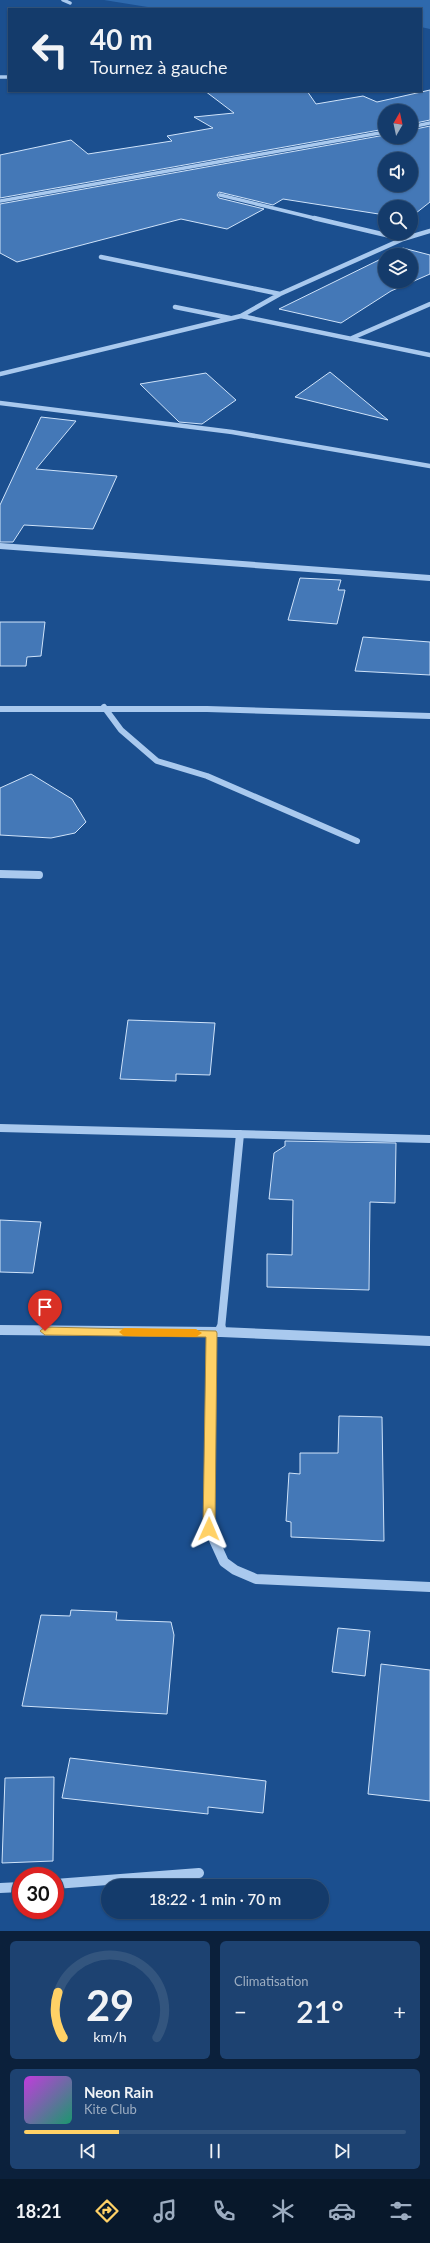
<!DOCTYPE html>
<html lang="fr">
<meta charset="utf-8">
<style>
:root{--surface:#143b6b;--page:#1d4271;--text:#f1f3f6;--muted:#9dadc1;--line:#33557e;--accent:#ffd166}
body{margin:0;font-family:Lato,sans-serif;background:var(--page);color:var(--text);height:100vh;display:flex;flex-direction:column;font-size:15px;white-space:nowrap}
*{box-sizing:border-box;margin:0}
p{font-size:13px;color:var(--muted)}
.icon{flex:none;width:22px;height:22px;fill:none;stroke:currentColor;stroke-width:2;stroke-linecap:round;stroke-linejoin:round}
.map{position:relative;height:1931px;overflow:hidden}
.details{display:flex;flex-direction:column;gap:10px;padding:10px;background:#0b203b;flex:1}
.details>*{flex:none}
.top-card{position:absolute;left:8px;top:8px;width:414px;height:84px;border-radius:0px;box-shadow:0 1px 3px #0004,0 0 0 1px var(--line);background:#143b6b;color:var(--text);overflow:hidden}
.needle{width:26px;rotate:9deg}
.fabs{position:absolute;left:378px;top:104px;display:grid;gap:8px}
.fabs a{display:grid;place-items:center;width:40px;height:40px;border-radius:50%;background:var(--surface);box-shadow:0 1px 3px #0004,0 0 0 1px var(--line);font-size:20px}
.speed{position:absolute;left:12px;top:1867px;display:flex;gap:8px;font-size:20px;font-weight:700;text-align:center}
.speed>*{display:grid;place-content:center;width:52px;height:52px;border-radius:50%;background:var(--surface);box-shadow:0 1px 3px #0004,0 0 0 1px var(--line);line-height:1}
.speed .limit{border:6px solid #d22;background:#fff;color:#111}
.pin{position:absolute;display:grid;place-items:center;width:34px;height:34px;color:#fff;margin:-41px -17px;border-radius:50% 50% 50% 0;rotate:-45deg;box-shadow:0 0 4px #0007}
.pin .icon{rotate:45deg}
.me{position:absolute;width:44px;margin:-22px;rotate:1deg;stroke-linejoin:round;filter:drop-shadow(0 0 3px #0008)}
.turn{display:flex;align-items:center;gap:14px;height:84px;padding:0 16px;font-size:18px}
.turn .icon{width:52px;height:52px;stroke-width:2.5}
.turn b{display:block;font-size:28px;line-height:34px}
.big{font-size:30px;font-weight:600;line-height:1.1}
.details .tile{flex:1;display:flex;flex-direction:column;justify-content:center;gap:6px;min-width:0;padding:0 14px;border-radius:6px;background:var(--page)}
.details .dial{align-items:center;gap:0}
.dial svg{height:104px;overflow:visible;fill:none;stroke:var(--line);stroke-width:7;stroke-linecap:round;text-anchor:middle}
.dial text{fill:var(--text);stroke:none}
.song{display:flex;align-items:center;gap:12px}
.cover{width:48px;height:48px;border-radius:6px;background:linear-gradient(135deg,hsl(290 70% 55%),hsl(160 70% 35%))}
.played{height:4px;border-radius:2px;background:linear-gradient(90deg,var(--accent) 25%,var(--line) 25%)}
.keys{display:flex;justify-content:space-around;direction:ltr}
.heat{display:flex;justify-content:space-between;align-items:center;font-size:22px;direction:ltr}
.details .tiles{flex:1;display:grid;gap:10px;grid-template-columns:1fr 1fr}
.tile:last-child{grid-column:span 2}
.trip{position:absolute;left:101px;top:1879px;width:228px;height:40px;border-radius:20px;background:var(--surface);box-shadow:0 1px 3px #0004,0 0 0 1px var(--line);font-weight:600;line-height:40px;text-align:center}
.tabs{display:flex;height:64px;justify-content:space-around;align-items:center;background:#08182b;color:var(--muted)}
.tabs .icon{width:28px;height:28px}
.tabs .on{color:var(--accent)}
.tabs b{font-size:18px;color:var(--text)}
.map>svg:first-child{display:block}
</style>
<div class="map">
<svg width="430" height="1931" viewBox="0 0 430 1931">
<rect width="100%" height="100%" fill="#1b4f8f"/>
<path fill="#2e69ad" d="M104 0H430V29L421 27V9H160Z"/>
<path fill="#4478b7" stroke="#cfe3fa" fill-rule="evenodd" d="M430 90V120L411 124V111H385V129L0 198V155L71 140 88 154 172 141 167 136 213 128 194 117 234 113 205 91H307L316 104 363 96 377 102Z
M430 126V202L411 217V207H385V215L283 199 273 205 219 192 217 195 219 198 264 209 227 229 181 219 17 262 0 253V204L385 135V137H411V130ZM385 159H411V185H385Z
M403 248 430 255V274L391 291 341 323 279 309 385 257V281H411V255H390Z
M330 372 388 420 295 397Z
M206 373 236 400 202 424 179 422 140 384Z
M41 417 76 421 36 469 117 476 93 529 24 525 13 542H0V505Z
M300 578 341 580 338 590H345L337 624 288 620Z
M0 622H45L41 656 27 657 26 666H0Z
M363 637 430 642V675L355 671Z
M31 774 72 799 86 822 75 833 51 838 0 835V788Z
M128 1020 215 1023 210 1075 176 1074V1081L120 1079Z
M285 1141 396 1143 395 1203 370 1202 369 1290 267 1287V1254L292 1255 293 1200 269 1199 274 1153 285 1146Z
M0 1220 41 1222 33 1273 0 1272Z
M339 1416 382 1417 384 1541 291 1537V1522L286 1521 289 1473 300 1474V1453H338Z
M71 1610 117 1612 116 1620 171 1622 174 1635 167 1714 22 1706 41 1615 70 1616Z
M338 1628 370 1631 365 1676 332 1672Z
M381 1664 430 1670V1801L368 1794Z
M70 1758 266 1781 263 1813 208 1807V1814L62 1798Z
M54 1777 53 1861 2 1863 5 1778Z"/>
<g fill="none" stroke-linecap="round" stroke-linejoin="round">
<path stroke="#a9c9ee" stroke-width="3.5" d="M63 0 70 3
M0 77H9
M411 127 430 123
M220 195 318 219
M0 201 385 132"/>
<path stroke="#a9c9ee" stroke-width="4.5" d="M314 218 403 239
M101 257 280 294
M175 307 230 318
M241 316 430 355
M352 338 430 304
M0 374 241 316 280 294 403 239 430 231
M0 403 232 432 430 466"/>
<path stroke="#a9c9ee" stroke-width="6" d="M0 546 430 578
M104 707 121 730 157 761 207 776 357 841
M0 709H207L430 716"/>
<path stroke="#a9c9ee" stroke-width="8" d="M0 874 39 875
M0 1128 430 1139
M221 1329 240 1134"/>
<path stroke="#a9c9ee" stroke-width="10" d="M0 1330 221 1332 430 1341
M221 1332V1328
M212 1333 209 1529 224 1562 235 1570 256 1579 430 1587
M55 1884 199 1873
M0 1888 21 1887"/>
</g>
<path fill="#ffd166" stroke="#a68842" d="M45 1327 216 1331 217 1333 215 1529 213 1532 209 1533 203 1529 206 1337 45 1335 40 1331Z"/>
<path fill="#f59e0b" d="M124 1328 196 1329 202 1333 196 1337 124 1336 119 1332Z"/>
</svg>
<div class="fabs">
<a><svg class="needle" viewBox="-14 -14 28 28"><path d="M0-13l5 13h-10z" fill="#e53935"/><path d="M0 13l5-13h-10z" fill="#9dadc1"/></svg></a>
<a><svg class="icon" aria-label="sound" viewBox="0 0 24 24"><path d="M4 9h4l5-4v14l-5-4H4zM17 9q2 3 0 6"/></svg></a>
<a><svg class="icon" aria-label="search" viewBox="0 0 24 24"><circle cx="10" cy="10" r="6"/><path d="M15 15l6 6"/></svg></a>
<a><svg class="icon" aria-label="layers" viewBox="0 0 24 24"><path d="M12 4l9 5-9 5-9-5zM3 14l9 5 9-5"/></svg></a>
</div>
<div class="speed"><div class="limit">30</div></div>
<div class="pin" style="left:45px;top:1331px;background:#d93025"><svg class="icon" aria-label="arrive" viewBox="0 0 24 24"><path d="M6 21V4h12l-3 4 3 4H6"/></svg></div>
<svg class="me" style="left:209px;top:1529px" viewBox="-20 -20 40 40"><path d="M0-17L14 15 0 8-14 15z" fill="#ffd166" stroke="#fff" stroke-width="4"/></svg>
<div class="trip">18:22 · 1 min · 70 m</div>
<div class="top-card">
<div class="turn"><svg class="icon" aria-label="left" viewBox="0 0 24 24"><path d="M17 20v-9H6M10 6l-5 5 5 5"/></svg><div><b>40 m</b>Tournez à gauche</div></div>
</div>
</div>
<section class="details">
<div class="tiles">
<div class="tile dial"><svg viewBox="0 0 100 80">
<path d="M14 69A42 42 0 1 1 86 69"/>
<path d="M14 69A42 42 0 0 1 10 34" stroke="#ffd166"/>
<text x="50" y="56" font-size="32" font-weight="700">29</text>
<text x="50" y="72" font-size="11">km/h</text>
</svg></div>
<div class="tile"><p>Climatisation</p>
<div class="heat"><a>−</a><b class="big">21°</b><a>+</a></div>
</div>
<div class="tile">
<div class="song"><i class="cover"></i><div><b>Neon Rain</b><p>Kite Club</p></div></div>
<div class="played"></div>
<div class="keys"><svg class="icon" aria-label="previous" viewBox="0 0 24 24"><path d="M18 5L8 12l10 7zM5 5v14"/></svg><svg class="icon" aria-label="pause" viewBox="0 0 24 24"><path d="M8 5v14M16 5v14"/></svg><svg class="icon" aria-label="next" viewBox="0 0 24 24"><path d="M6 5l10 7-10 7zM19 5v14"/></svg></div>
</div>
</div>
</section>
<nav class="tabs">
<b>18:21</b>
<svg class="icon on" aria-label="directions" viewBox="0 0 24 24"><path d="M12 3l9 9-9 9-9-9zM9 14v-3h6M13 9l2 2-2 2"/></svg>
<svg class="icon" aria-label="music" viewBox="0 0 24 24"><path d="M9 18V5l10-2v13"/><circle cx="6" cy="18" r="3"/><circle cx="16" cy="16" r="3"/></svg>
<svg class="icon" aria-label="phone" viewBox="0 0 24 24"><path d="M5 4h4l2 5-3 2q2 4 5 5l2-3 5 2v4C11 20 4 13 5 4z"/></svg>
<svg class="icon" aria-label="climate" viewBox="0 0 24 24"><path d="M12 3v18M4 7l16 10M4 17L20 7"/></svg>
<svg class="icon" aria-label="car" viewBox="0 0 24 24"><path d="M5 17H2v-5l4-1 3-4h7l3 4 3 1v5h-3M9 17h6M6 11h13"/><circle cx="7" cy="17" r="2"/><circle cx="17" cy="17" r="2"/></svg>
<svg class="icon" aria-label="filters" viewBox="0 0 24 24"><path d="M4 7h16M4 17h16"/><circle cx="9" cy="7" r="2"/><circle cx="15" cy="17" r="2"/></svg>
</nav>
